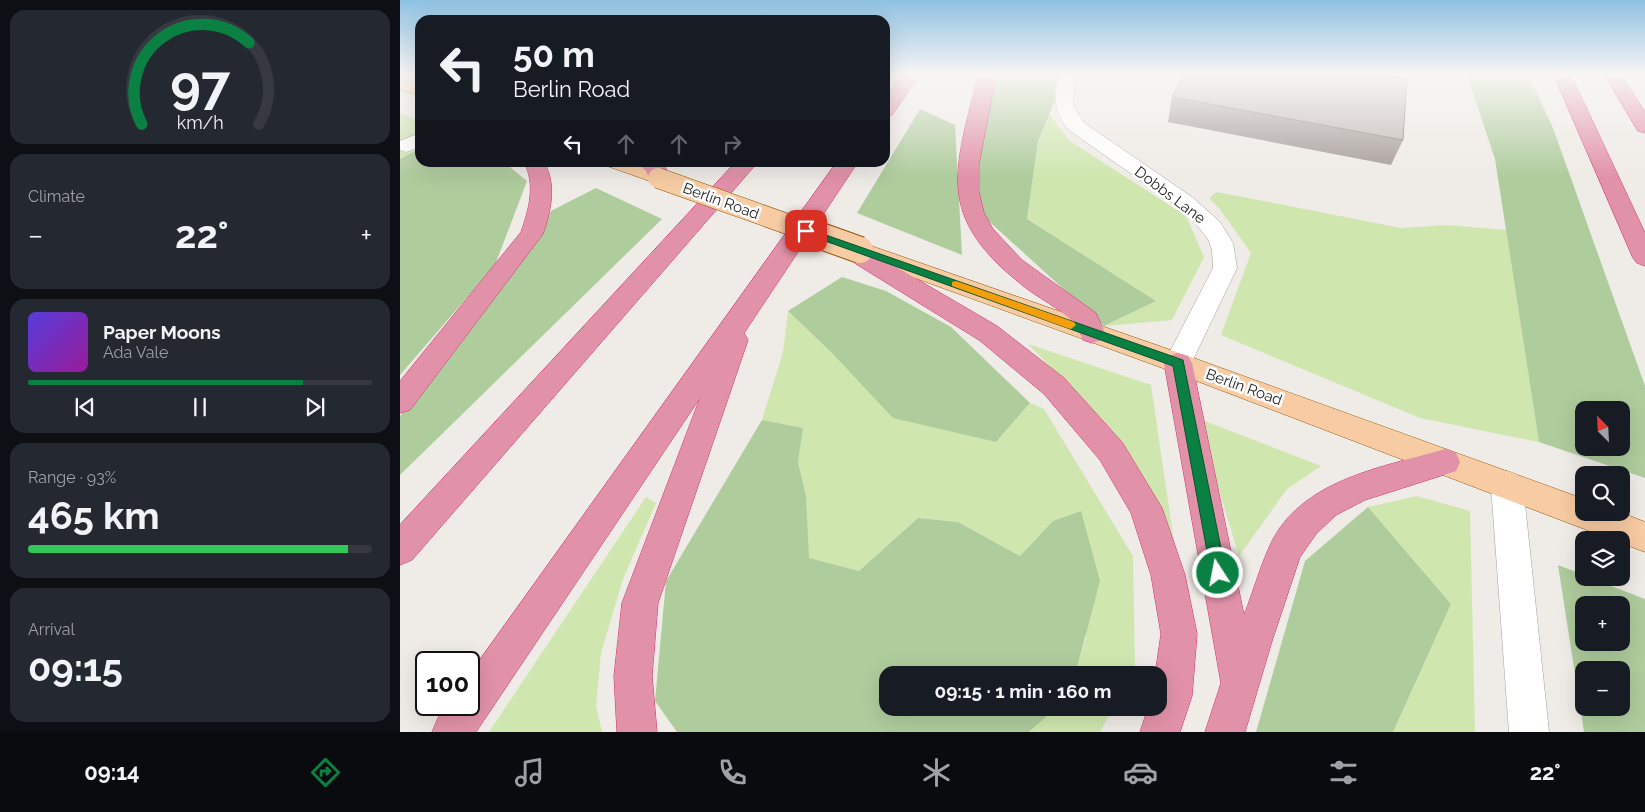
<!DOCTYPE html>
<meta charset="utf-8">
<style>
:root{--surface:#171b24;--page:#242831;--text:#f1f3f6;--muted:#9ea1a6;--line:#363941;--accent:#0b8043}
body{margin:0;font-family:Raleway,sans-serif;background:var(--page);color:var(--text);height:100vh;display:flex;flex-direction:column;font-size:19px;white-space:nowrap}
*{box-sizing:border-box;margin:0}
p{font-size:16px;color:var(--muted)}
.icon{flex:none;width:28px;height:28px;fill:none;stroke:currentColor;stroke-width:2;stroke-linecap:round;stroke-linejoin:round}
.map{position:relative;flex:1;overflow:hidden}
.drawer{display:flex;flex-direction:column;gap:10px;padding:10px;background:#0d0f14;width:400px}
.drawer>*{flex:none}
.banner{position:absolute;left:15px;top:15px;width:475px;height:152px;border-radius:15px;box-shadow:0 5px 20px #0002;background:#171b24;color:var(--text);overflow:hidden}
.needle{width:32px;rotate:336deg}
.fabs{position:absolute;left:1175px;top:401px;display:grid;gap:10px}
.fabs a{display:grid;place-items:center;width:55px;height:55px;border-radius:10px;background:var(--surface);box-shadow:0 5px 20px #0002;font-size:25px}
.speed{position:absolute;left:15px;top:651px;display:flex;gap:10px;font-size:25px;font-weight:700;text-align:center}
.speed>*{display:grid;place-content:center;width:65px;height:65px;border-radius:50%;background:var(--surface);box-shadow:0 5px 20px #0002;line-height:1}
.speed .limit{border:2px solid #111;border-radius:8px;background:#fff;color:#111}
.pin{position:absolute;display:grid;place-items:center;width:42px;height:42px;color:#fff;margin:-21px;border-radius:10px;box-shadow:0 2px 8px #0006}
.me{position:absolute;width:55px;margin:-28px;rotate:349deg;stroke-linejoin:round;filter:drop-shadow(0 0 4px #0008)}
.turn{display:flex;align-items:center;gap:18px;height:105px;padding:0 15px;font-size:22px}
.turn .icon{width:65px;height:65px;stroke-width:2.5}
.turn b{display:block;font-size:35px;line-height:42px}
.lanes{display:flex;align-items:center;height:48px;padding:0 15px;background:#0003;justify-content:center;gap:25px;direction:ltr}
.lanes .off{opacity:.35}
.big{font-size:38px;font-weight:700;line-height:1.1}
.drawer .widget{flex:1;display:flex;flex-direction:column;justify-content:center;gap:8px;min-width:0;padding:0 18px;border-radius:15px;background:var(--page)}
.drawer .dial{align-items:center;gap:0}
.dial svg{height:130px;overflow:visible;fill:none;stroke:var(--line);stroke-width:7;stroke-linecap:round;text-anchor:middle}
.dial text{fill:var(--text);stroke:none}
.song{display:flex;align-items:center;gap:15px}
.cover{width:60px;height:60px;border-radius:8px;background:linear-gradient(135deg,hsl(250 70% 55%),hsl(300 70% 35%))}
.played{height:5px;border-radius:2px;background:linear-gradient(90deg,var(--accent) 80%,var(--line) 80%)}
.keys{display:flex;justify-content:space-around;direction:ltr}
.heat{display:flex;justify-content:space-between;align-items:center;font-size:28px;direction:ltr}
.charge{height:8px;border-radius:4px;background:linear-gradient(90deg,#34c759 93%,var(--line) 0)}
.trip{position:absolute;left:479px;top:666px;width:288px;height:50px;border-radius:15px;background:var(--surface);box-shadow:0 5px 20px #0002;font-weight:700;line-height:50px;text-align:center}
.menu{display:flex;height:80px;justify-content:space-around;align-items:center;background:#090b0e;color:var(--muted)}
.menu .icon{width:35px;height:35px}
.menu .current{color:var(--accent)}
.menu b{font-size:22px;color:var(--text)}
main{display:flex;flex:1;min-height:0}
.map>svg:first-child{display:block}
</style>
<main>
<section class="drawer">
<div class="widget dial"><svg viewBox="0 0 100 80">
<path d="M14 69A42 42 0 1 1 86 69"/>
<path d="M14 69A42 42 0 0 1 80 19" stroke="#0b8043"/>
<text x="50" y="56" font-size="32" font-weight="700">97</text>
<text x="50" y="72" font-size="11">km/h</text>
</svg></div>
<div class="widget"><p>Climate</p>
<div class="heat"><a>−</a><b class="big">22°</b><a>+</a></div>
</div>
<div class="widget">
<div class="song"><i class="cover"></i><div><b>Paper Moons</b><p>Ada Vale</p></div></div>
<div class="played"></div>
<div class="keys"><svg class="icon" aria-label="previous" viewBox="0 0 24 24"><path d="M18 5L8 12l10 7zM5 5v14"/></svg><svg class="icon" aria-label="pause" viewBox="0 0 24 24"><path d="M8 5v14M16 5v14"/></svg><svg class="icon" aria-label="next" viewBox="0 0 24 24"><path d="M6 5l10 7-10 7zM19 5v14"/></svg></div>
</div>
<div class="widget"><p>Range · 93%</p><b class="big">465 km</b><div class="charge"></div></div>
<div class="widget"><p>Arrival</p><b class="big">09:15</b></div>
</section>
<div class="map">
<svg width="1245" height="732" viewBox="0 0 1245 732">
<rect width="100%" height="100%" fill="#efebe6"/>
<path fill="#cfe7af" d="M0 113 20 121 15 150 0 159Z
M649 114 670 141 786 216 804 257 772 320 704 326 756 301 627 219 638 141Z
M817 192 1001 228 1047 225 1106 230 1139 442 1020 418 821 335 851 253 819 208 809 198Z
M388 311 433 354 596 442 630 403 644 409 733 556 735 667 731 675H675L686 637 653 521 620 556 558 522 518 518 459 571 408 558 406 496 398 462 403 428 362 420 383 352Z
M628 344 751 385 779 576 717 435Z
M797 418 921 466 887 489 839 556Z
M1017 496 1070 511 1075 732H993L1051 604 968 507Z
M246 497 256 503 223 579 201 653 196 706 202 732H89Z
M656 708H713L700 732H629Z"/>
<path fill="#afcc9d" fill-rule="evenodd" d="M595 75H658L657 95 638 141 627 219 756 301 704 326 580 213V148Z
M1067 75H1128L1153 128 1245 386V478L1139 442 1095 159ZM1184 410H1221V448H1184Z
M520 109 555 125 562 255 457 213Z
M20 148V162L105 163 127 181 95 265 0 375V159Z
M196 188 262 219 0 475V416L151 211Z
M442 277 486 291 551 327 630 403 596 442 493 418 433 354 388 311Z
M362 420 403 428 398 462 406 496 409 558 459 571 518 518 558 522 620 556 653 521 681 511 700 581 675 675H488V708H656L629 732H277L255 701 266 581Z
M968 507 1051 604 993 732H856L905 561Z
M1158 565 1184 575V578H1190L1245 599V732H1184ZM1184 605H1221V642H1184ZM1184 670H1221V708H1184Z"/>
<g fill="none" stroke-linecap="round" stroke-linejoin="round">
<g stroke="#a3a3a3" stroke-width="1">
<path id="minor" d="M658 75H675L673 105 683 122 792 197 820 222 833 243 837 268 788 370 778 373 768 370 764 363 813 268 812 250 808 239 792 219 777 206 669 130C654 112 653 97 658 75Z
M20 133V147L6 152 0 150V141Z
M1107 471 1118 475 1123 485 1149 732H1109L1091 485 1096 475Z"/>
</g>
<g stroke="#925808" stroke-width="1">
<path id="major" d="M0 79 20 85V96L0 90Z
M204 162H235L265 174 268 178 265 182 258 184 207 166Z
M460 242 788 356 1184 499V512H1220L1245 522V552L1221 543V540H1213L768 370 452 255 448 250 452 245Z"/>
</g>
<g stroke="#d22f75" stroke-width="1">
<path id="highway" d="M502 75H520L492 115 485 117V98Z
M578 75H596L579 164V192L584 213 593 229 622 260 696 313 705 333 701 340 692 343 683 340C680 335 678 327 674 323 660 308 638 298 622 285 534 215 555 171 578 75Z
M1154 75H1171L1245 233V266L1237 263 1233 258Z
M1205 75H1221L1245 112V133L1238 131Z
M124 162H144C157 185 151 210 143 234L10 410 0 413V381L121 232C129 209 136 185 124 162Z
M236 162H261L266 168 268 178 265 182 258 184 251 182 246 171Z
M336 162H358L12 560 0 565V525Z
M437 162H458L344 333 348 340 258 603 252 676 257 732H217L214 676 222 603 300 398 76 732H32L38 718 47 705H69V675Z
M460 242 468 245 474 254 597 326 664 378 722 442 762 508 785 575 797 634 792 696 780 732H740L748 708H758V675H755L761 634 751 575 731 513 700 460 644 394 579 340 456 264 448 250 452 245Z
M778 353 788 356 792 363 844 615C854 590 861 563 873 539 906 478 985 467 1045 449L1056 453 1060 462 1056 471 965 500 936 515 916 534 900 557 872 641 845 732H805L821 683 764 363 768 356Z"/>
</g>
<use href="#minor" fill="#fff" fill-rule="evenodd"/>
<use href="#major" fill="#f7cba3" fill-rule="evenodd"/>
<use href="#highway" fill="#e292a8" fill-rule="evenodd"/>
<g stroke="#925808" stroke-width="21" stroke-linecap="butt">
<path id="major-bridge-far1" d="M258 178 421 236"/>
</g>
<g stroke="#925808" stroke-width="28" stroke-linecap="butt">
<path id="major-bridge" d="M418 235 460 250"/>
</g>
<use href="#major-bridge-far1" stroke="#f7cba3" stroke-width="20"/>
<use href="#major-bridge" stroke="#f7cba3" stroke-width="26"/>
</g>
<path fill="#a59d99" d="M772 97 1003 140 991 165 768 122Z"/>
<path fill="#c0b7b2" stroke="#86807d" d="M783 75H987L1007 78 1003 140 772 97Z"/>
<linearGradient id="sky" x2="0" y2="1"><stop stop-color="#8fc1e2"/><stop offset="0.42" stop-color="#f8f6f4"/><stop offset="1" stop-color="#f8f6f4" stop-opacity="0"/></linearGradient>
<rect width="1245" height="177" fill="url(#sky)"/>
<path fill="#0b8043" stroke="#07532c" d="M406 228 783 360 826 573 823 578 818 580 813 578 811 573 773 366 403 233 402 231Z"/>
<path fill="#f59e0b" d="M556 281 674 322 676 325 671 329 667 328 552 286V282Z"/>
<g text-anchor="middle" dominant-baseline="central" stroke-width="5" stroke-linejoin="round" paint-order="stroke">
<g font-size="15" fill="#1f1f1f" stroke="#fff">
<text transform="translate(770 195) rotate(37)">Dobbs Lane</text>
<text transform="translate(321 201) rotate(20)">Berlin Road</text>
<text transform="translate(844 387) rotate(20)">Berlin Road</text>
</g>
</g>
</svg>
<div class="fabs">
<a><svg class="needle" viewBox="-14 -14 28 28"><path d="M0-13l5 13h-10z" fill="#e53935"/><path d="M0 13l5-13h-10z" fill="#9ea1a6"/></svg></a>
<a><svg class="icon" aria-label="search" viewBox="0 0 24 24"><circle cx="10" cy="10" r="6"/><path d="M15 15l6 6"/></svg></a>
<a><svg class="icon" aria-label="layers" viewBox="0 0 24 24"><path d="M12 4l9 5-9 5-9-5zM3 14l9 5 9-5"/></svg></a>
<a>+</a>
<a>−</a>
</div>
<div class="speed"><div class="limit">100</div></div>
<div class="pin" style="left:406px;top:231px;background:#d93025"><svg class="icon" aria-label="arrive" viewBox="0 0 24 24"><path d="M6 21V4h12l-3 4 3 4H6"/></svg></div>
<svg class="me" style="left:818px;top:573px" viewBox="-20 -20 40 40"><circle r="17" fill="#0b8043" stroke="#fff" stroke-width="3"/><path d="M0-11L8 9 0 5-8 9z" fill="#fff"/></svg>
<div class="trip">09:15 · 1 min · 160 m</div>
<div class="banner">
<div class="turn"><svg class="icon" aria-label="left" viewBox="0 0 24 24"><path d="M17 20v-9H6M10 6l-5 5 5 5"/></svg><div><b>50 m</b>Berlin Road</div></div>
<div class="lanes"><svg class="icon" aria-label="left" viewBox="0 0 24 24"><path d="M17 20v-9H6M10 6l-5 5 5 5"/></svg><svg class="icon off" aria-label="ahead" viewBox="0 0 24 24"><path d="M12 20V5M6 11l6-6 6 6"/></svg><svg class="icon off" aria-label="ahead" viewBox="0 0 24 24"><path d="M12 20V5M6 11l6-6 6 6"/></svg><svg class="icon off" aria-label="right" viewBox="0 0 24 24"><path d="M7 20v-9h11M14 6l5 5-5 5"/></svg></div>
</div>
</div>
</main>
<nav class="menu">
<b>09:14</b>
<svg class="icon current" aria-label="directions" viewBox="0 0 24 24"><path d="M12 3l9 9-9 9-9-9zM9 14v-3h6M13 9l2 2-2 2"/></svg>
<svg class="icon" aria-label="music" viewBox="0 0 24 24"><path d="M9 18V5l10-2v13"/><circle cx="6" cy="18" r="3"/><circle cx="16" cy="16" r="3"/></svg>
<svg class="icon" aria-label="phone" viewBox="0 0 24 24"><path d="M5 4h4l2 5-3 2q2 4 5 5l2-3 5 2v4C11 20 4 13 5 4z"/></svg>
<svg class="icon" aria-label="climate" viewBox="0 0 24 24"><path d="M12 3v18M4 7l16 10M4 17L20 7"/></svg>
<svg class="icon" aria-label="car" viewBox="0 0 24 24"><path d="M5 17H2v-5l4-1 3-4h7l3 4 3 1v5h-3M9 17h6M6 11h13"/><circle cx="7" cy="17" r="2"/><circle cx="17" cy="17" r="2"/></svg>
<svg class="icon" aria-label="filters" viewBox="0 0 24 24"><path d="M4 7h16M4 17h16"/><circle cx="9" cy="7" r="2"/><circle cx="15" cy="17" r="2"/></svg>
<b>22°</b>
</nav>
